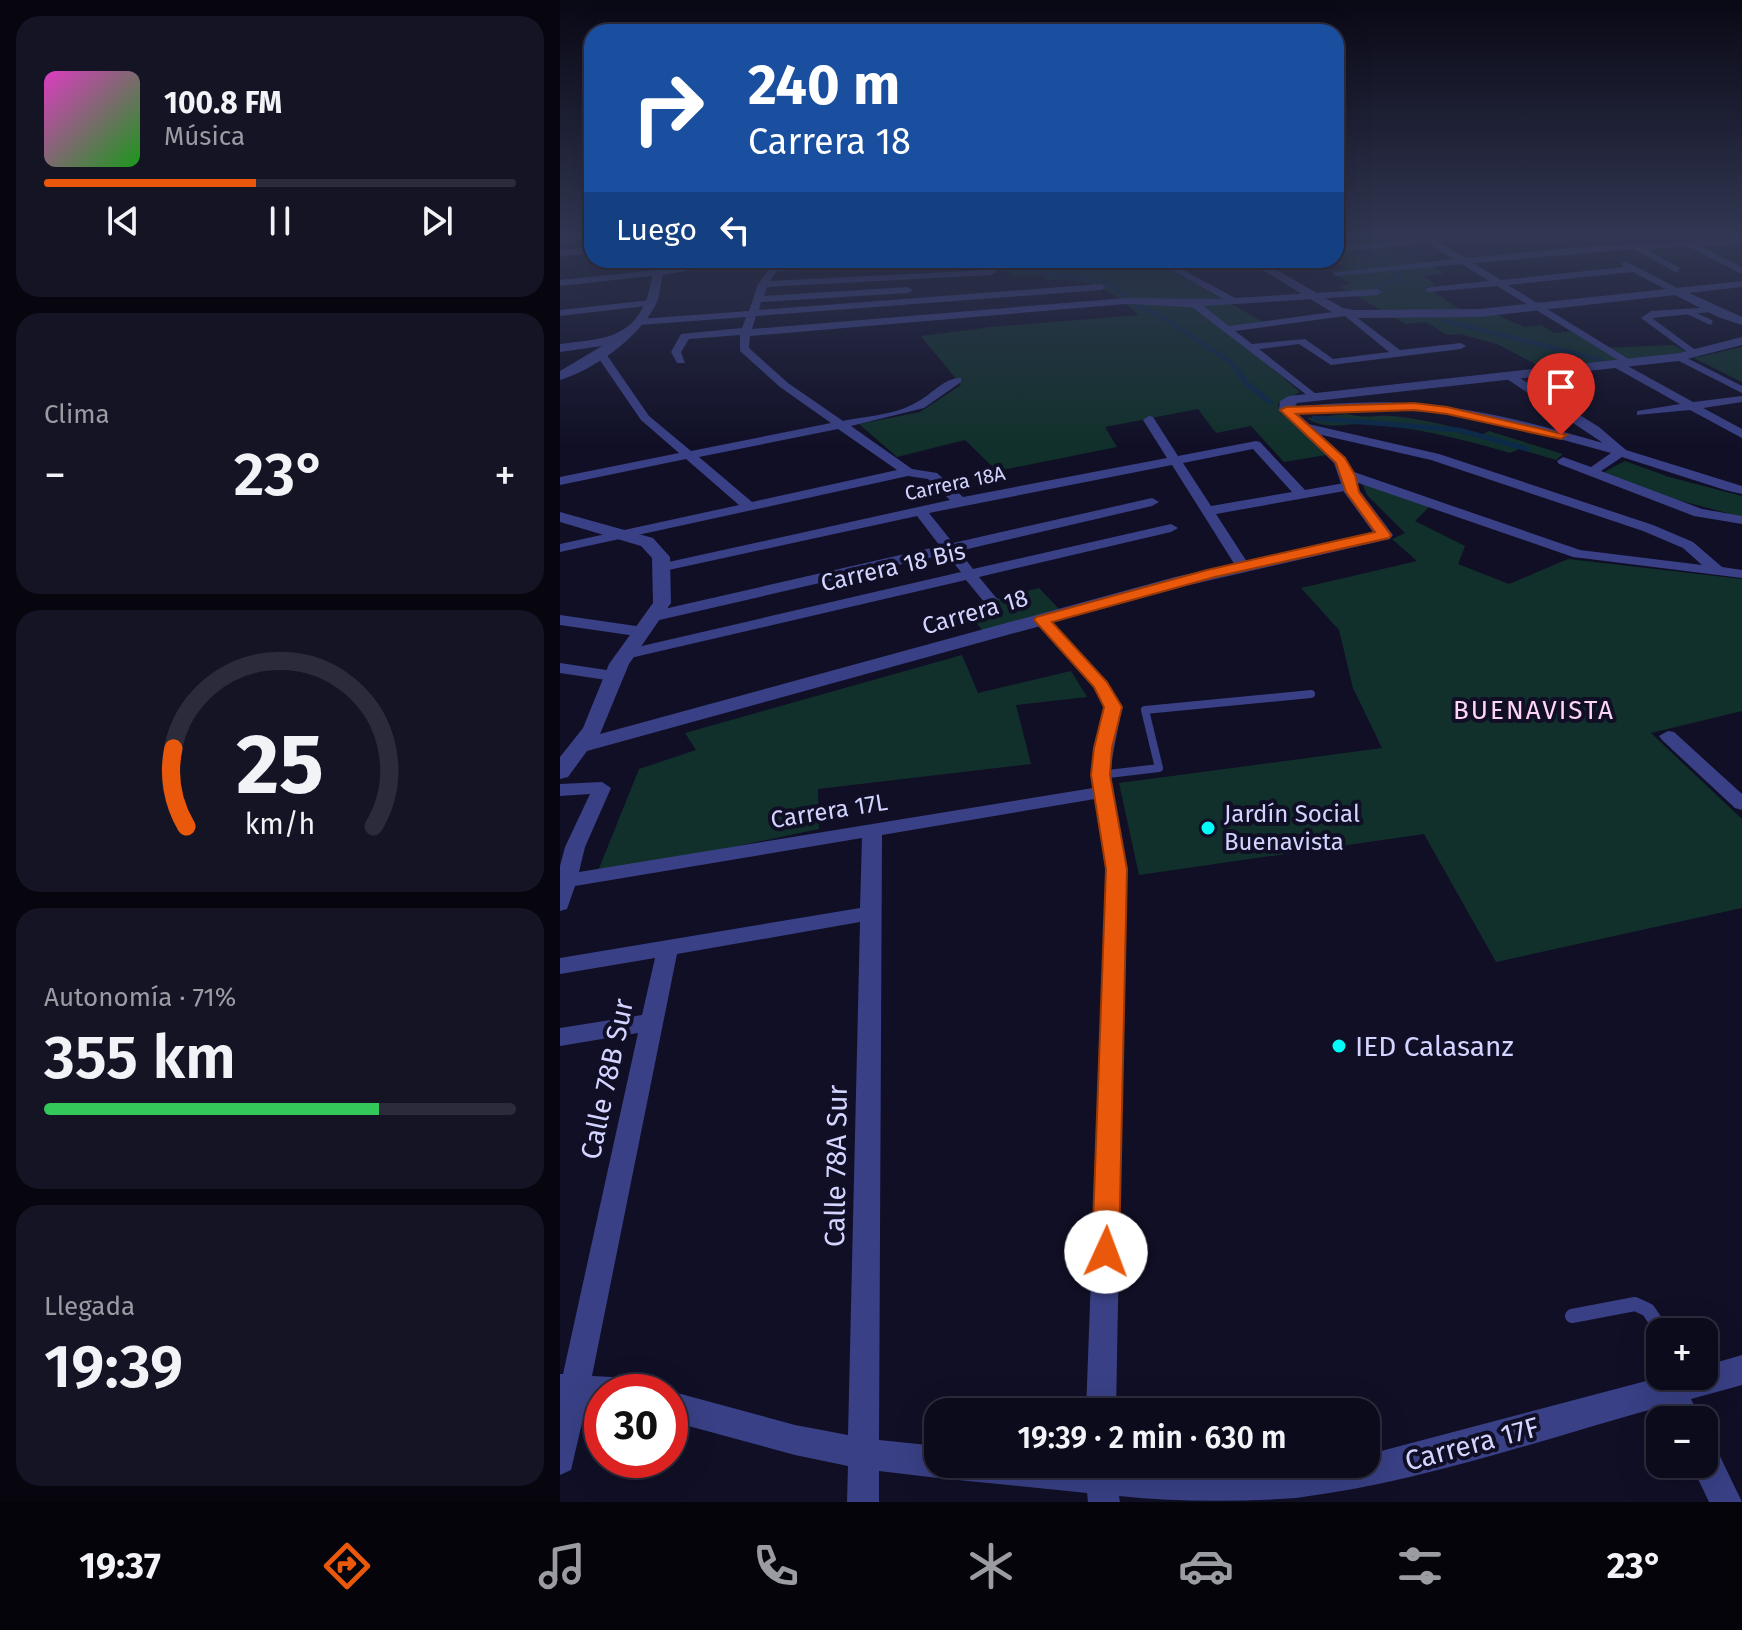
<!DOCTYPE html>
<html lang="es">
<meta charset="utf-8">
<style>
:root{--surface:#0c0b1c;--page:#151425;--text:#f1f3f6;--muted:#9a9ba3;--line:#2c2b3b;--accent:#ea580c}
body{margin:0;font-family:"Fira Sans",sans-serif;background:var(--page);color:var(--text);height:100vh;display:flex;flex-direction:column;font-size:30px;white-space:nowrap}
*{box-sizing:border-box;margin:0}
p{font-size:26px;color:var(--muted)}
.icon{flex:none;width:44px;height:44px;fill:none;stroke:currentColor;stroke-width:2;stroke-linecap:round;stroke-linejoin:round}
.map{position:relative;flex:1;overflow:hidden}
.sheet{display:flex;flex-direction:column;gap:16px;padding:16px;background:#07060f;width:560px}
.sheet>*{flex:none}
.guide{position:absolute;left:24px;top:24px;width:760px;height:244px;border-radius:24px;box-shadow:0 8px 32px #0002,0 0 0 2px var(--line);background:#1a4fa0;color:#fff;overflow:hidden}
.controls{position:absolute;left:1086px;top:1318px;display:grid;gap:16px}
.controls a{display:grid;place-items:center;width:72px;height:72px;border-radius:16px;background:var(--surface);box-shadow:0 8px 32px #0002,0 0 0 2px var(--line);font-size:40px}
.speed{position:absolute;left:24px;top:1374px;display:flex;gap:16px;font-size:40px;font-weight:700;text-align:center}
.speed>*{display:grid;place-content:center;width:104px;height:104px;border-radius:50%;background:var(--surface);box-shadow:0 8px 32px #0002,0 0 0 2px var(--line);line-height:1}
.speed .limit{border:12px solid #d22;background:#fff;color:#111}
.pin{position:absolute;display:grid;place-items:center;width:68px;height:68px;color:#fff;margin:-82px -34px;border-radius:50% 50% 50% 0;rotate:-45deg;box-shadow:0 0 8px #0007}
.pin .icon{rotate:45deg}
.me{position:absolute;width:88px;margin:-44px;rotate:2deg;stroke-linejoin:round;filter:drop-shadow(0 0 6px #0008)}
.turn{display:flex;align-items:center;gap:28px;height:168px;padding:0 32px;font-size:36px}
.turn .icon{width:104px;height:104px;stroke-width:2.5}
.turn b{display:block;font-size:56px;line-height:68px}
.then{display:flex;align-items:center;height:76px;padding:0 32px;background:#0003;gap:16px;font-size:30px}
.big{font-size:60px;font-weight:600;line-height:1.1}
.sheet .card{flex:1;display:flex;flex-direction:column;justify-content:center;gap:12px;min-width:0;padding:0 28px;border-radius:24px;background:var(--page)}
.sheet .dial{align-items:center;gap:0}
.dial svg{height:208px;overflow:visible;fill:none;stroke:var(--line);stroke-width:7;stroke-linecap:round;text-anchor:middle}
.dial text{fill:var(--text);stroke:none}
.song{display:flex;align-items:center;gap:24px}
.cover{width:96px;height:96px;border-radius:12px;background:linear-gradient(135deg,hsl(310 70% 55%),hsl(120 70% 35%))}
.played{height:8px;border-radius:4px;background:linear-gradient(90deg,var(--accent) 45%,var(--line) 45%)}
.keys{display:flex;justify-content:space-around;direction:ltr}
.heat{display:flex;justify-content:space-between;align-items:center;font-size:44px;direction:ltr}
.charge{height:12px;border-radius:6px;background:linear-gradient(90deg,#34c759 71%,var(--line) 0)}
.trip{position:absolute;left:364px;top:1398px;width:456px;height:80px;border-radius:24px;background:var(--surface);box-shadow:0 8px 32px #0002,0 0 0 2px var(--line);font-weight:600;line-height:80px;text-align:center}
.dock{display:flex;height:128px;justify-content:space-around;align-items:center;background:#05040b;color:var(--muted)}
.dock .icon{width:56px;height:56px}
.dock .selected{color:var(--accent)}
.dock b{font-size:36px;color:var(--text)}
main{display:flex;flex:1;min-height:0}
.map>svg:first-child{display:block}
</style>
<main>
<section class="sheet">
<div class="card">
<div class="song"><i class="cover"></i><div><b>100.8 FM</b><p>Música</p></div></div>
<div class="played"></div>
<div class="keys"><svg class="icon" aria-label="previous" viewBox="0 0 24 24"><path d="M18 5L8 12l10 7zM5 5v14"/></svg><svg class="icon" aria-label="pause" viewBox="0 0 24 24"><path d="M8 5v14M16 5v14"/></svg><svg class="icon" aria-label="next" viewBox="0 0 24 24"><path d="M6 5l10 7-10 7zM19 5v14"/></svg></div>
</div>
<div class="card"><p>Clima</p>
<div class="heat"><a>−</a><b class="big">23°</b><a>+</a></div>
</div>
<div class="card dial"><svg viewBox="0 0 100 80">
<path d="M14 69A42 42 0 1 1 86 69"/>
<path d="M14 69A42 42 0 0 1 9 39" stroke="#ea580c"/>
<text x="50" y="56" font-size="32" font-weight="700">25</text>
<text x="50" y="72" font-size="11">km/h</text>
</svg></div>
<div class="card"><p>Autonomía · 71%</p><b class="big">355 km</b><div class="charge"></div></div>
<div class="card"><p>Llegada</p><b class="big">19:39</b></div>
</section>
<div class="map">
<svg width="1182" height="1502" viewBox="0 0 1182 1502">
<rect width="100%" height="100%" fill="#100f26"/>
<path fill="#11302b" d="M776 236H810L840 254 851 253 885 274 864 276 876 285 867 287 902 311 924 309 964 327 981 325 994 333 1010 331 1041 348 1114 345 1126 352 985 369 937 344 900 334 887 335 866 322 846 324 778 286 790 284 770 271 785 269 772 260H776Z
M498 260H593L705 323 666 329 740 392 718 404 719 409 766 455 724 462 691 426 656 433 638 409 545 427 557 447 437 471 405 440 337 457 299 424 360 412 401 385 361 336 431 327 579 315C549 287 527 278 487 280L483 275 453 277 449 271H440L437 263Z
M1182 347V382L1134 358Z
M787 414C808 419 814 415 832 416 859 418 895 427 921 435L929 431 1003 454 996 460 959 449 950 453C901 439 853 426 802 424 783 424 763 430 747 418Z
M1065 461 1109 477 1182 496V517L1110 498 1042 473Z
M801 481 870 506 855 521 905 546 898 564 949 584 1008 559 1182 579V711L1091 733 1182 819V908L936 962 864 834 579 875 559 783 822 748 793 688 779 630 741 588 857 561 832 539 845 533 807 495Z
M479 588 500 610 423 631 403 607Z
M402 655 418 693 511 671 527 697 456 705 471 764 258 789 259 829 36 876 79 769 136 750 125 733Z"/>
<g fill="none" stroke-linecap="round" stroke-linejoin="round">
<path stroke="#0b2948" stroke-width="4" d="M776 240 787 246
M794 250 827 266
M445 267 547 283 578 306 604 318 672 363 680 375
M821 288 818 286 825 281 841 279 835 270
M885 321 1041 360"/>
<path stroke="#0b2948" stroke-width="5" d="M679 373 687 384 710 402
M754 418 899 430 967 449"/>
<path stroke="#394085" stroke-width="5" d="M1126 311 1150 322"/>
<path stroke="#394085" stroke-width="8" d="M540 775 599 768 585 710 751 694"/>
<path stroke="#394085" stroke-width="14" d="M1012 1316 1075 1304 1088 1310 1103 1332"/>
<path fill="#394085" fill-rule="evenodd" d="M858 236H919L878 242 905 258 1035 246 1182 238V244L1085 249 1120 268 1117 273 1074 249 913 263 941 280 1065 267 1061 264 1065 261 1119 289V293H1113L1073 272 948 285 1075 363 1066 365 1133 402 1182 396V402L1143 408 1182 429V438L1130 410 1077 415V411L1120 404 1052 366 1051 364 1056 361 1066 365 937 286 867 292 865 290 870 287 929 281 902 264 777 276 772 273 894 259 867 243 776 252V246L860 239Z
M32 247V253L0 256V250Z
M216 260H225L221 266 382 260 378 263 217 271 210 281 426 270 423 260H431L436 272 431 275 207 287 204 296 348 287 353 290 348 293 201 302 199 310 541 284 546 287 541 290 196 316 192 329 566 298 663 299 594 260H605L675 298 817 289 822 292 817 295 643 306 669 326 787 310 840 350 901 343 906 346 901 349 771 365 739 344 699 349 756 394V398L752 399 632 307 566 304 190 336 189 348 228 383 283 421C306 416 336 415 357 402 371 395 385 377 401 378V382L364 408 291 426 352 469 377 473 403 497 607 458 583 420 589 416 593 417 618 456 696 441 700 442 745 490 790 482 797 486 790 490 656 514 689 565 682 569 675 565 612 465 369 513 393 543 592 498 599 502 592 506 399 551 413 569 611 524 618 528 611 532 419 577 438 600 430 605 425 603 406 580 66 659 60 657 58 654 60 651 401 572 386 554 95 621 87 616 95 611 380 546 357 516 104 571 97 567 104 563 390 500 368 479 348 476 0 552V544L179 505 126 459 0 485V477L119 453 81 420 35 353 36 351H44L89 416 131 451 271 423 220 387 180 351V335L129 339 121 352 125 363H117L111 352 121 334 182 328 186 317 79 325 74 322 79 319 189 311 198 284ZM785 316 829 352 773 359 745 339 692 344 675 331ZM278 429 337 470 192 502 139 457ZM693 449 732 492 651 506 623 463Z
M97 270 100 275 0 286V280Z
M91 300 94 301V305L0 316V310Z
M1154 307 1156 309 1151 312 1092 318 1138 352V356L1134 357 1081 318 1091 311Z
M1119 354 1182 386V393L1115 359 1114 357Z
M947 375H955L1039 427 1066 450 1182 486V494L1165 490 1062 457 1041 471 1142 509 1182 516V524L1134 516 999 464 997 461 1003 457 1031 467 1051 453 952 426 879 413 823 409 726 413 720 410 726 407C769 404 813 400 856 404 920 408 982 426 1043 443L947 379Z
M744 423 879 454 1093 525 1133 542 1162 567 1182 570V578L1013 557 784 478V472H794L1020 550 1142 565 1123 548 1083 531 871 460 740 430V424Z
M0 615 83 627 91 632 83 637 0 625Z
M482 615 487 617 547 681 562 707 549 775 566 869 556 1412H526L546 869 535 799 322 835 319 1440 378 1446V1464H557L629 1471 748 1464H806V1455L1105 1376H1144V1366L1182 1355V1385L1131 1399 1141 1420H1110L1103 1406C984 1439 858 1483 736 1498 677 1502 618 1502 559 1496L560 1502H528L527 1493 398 1480 387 1474 378 1478 319 1471V1502H287L288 1466 235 1455 110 1421V1392H107L110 1391 235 1425 288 1435 300 922 117 954 32 1376 52 1377 63 1381 67 1392H42V1406H26L11 1470 0 1475V1374H3L78 1033 0 1046V1028L82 1015 95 958 0 974V958L300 908 302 838 15 886 7 909 0 911V866L5 847 30 794 0 796V784L42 782 51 788 25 847 19 872 533 788C528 760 538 733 544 707L534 687 474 620Z
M0 663 53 671 61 676 53 681 0 673Z
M1108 731 1114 732 1182 794V810L1175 808 1102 740 1099 736Z
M1144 1441 1155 1446 1182 1502H1149L1131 1464H1144Z"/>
<path fill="#394085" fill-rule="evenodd" d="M1107 236H1120L1182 267V274Z
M101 260H112L106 268 160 260H186L103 275C100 286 100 297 95 306 77 339 35 369 0 380V371L42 346 0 352V344C37 339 69 341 86 301 92 285 90 273 101 260Z
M686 260H699L783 308 795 310 919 309 1182 281V287L1129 293 1182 317V325L1158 317 1115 295 919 317 795 318 775 314Z
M1182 337V345L1119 361 737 403 733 409 786 458 800 491 833 535 830 539 625 586 27 751 8 777 0 779V757L23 728 49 664 93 603 92 558 81 546 0 522V512L93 538 110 557 111 603 69 664 40 734 615 577 813 532 784 492 774 463 719 410 720 401 729 396 1119 353Z"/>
</g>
<linearGradient id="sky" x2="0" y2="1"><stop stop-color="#090815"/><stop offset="0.53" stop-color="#313752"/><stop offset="1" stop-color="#313752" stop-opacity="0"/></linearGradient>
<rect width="1182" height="446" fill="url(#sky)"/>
<path fill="#ea580c" stroke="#983908" stroke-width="2" d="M854 403 887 407 1007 435 1001 439 887 414 854 410 736 414 785 458 795 475 799 492 831 535 829 538 655 577 492 622 547 682 562 707 552 748 550 775 567 869 559 1252 555 1261 546 1265 536 1261 532 1252 546 869 531 775 534 748 544 707 534 687 474 620 476 617 647 570 815 532 786 492 776 463 720 410 726 407Z"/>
<g fill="#00fef8" stroke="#100f26" stroke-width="3">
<circle cx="648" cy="828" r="8"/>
<circle cx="779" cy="1046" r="8"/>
</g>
<g text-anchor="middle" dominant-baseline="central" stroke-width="8" stroke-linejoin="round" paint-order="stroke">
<g font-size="20" fill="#d3d4ff" stroke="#100f26">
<text transform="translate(395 483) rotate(-12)">Carrera 18A</text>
</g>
<g font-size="24" fill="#d3d4ff" stroke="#100f26">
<text transform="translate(333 567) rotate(-13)">Carrera 18 Bis</text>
<text transform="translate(415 612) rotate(-16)">Carrera 18</text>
<text transform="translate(269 811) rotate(-9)">Carrera 17L</text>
</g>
<g font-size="24" fill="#d3d4ff" stroke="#100f26" text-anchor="start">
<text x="664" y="814">Jardín Social<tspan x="664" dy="28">Buenavista</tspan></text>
</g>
<g font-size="26" letter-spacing="2" fill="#ffd5f5" stroke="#100f26">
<text x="974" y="710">BUENAVISTA</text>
</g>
<g font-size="28" fill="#d3d4ff" stroke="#100f26" text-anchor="start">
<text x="795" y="1046">IED Calasanz</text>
</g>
<g font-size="28" fill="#d3d4ff" stroke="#100f26">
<text transform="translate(47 1079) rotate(-78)">Calle 78B Sur</text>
<text transform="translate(276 1166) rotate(-89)">Calle 78A Sur</text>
<text transform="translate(912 1444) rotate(-15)">Carrera 17F</text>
</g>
</g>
</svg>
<div class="controls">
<a>+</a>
<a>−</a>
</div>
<div class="speed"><div class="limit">30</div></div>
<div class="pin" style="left:1001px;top:435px;background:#d93025"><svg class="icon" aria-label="arrive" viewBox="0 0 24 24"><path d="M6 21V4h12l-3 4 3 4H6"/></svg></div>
<svg class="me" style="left:546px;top:1252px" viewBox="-20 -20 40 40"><circle r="19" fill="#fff"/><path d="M0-13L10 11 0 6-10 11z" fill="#ea580c"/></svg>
<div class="trip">19:39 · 2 min · 630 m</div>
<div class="guide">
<div class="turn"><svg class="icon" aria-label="right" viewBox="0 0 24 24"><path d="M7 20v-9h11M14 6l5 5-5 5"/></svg><div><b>240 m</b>Carrera 18</div></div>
<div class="then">Luego<svg class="icon" aria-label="left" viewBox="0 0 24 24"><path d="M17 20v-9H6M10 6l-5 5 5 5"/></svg></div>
</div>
</div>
</main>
<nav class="dock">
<b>19:37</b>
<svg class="icon selected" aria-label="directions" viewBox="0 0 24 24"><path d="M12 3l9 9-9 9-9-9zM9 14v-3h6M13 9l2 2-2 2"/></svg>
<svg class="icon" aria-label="music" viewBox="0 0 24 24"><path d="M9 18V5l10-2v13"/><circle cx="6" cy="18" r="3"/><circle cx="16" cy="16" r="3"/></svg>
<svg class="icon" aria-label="phone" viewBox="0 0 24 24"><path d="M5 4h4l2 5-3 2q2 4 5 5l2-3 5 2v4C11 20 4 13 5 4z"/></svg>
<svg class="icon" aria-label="climate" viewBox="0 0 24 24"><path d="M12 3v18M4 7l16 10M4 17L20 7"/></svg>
<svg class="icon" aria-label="car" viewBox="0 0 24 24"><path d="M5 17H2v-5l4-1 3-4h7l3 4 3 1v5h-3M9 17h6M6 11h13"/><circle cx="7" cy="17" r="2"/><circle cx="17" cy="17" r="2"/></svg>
<svg class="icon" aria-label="filters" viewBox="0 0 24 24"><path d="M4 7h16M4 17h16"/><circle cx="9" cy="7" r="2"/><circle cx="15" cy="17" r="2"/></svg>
<b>23°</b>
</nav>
